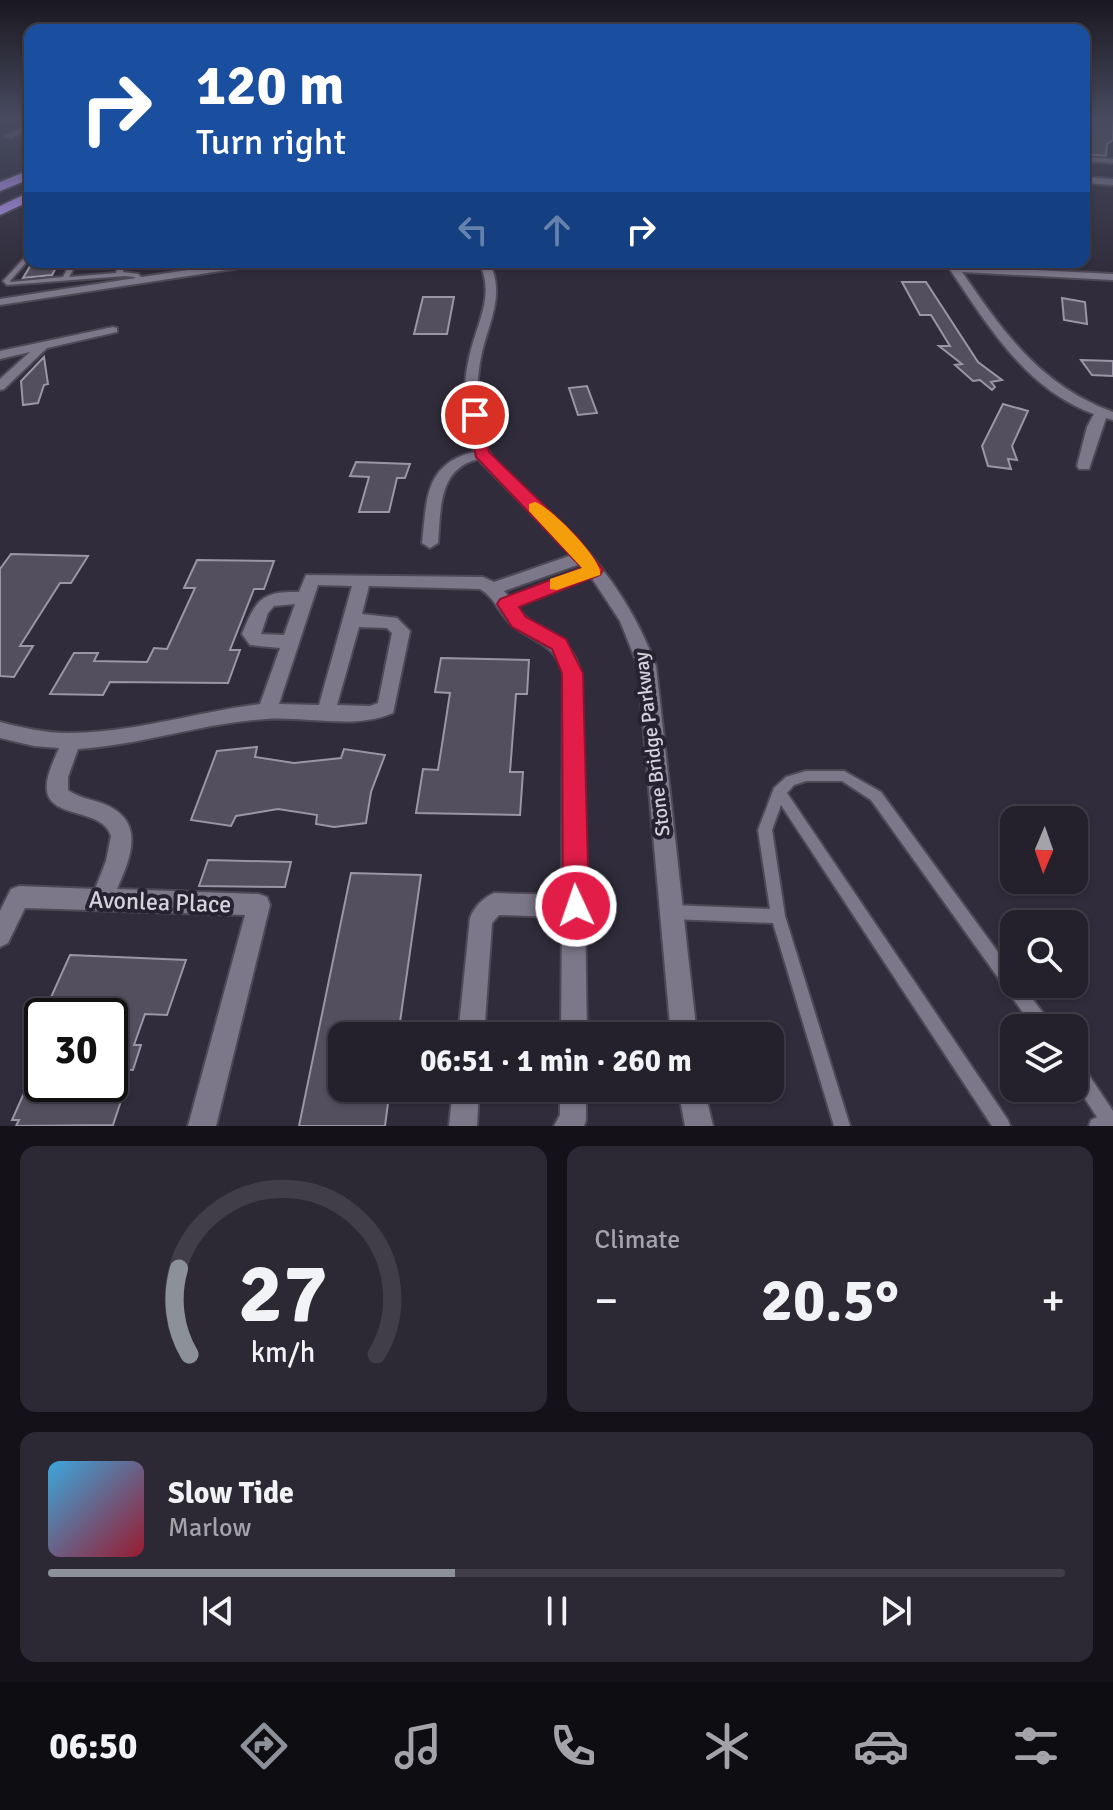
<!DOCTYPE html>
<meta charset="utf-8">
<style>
:root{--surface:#24212c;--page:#2c2934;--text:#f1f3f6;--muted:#a3a3a9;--line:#413e48;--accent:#8c9099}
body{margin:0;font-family:Signika,sans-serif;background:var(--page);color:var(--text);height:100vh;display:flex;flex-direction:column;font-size:30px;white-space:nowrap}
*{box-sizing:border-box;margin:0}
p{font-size:26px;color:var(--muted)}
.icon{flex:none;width:44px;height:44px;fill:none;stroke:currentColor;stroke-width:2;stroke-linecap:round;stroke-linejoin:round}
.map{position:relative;height:1126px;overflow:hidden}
.sheet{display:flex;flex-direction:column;gap:20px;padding:20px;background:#141218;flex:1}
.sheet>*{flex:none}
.top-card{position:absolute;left:24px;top:24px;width:1066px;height:244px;border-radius:16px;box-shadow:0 2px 6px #0004,0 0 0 2px var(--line);background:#1a4fa0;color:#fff;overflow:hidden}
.needle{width:52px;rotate:182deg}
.controls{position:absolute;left:1000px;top:806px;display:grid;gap:16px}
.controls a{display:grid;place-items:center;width:88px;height:88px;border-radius:16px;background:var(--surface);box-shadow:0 2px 6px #0004,0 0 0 2px var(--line);font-size:40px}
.speed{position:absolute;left:24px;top:998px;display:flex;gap:16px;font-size:40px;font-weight:700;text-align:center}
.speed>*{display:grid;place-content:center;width:104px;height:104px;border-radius:50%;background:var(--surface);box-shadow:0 2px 6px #0004,0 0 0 2px var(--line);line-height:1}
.speed .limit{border:4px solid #111;border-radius:12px;background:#fff;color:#111}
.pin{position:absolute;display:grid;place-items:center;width:68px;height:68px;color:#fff;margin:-34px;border:4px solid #fff;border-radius:50%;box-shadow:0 2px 8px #0007}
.me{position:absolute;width:88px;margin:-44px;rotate:357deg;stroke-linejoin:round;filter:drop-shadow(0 0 6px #0008)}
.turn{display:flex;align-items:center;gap:28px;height:168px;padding:0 40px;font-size:36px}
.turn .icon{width:104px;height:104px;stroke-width:2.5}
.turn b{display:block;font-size:56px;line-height:68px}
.lanes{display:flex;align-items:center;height:76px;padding:0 40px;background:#0003;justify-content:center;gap:40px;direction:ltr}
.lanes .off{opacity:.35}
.big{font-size:60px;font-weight:700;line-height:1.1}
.sheet .tile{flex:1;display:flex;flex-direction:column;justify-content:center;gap:12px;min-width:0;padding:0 28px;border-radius:16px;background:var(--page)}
.sheet .dial{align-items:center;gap:0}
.dial svg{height:208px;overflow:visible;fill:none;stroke:var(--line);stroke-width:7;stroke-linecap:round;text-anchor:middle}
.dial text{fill:var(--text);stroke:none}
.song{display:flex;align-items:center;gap:24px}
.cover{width:96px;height:96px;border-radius:12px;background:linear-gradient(135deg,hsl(200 70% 55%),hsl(350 70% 35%))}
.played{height:8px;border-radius:4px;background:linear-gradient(90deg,var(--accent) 40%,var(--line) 40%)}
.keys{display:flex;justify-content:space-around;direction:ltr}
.heat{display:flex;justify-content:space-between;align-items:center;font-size:44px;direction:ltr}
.sheet .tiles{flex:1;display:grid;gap:20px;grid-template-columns:1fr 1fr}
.tile:last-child{grid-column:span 2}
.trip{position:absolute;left:328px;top:1022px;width:456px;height:80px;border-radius:16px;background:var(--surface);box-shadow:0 2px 6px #0004,0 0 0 2px var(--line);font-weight:700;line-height:80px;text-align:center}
.tab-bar{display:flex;height:128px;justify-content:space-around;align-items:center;background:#0e0d12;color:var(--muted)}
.tab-bar .icon{width:56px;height:56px}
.tab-bar .on{color:var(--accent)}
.tab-bar b{font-size:36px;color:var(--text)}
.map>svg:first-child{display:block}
</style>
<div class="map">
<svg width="1113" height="1126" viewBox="0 0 1113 1126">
<rect width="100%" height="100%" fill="#302c3b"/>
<path fill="#544f5f" stroke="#9a95a7" stroke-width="2" d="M1090 118H1113V140L1107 144 1106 156 1085 154Z
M59 262 52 275 23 278 32 263Z
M902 282H926L978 362 1002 380 991 382 995 387 992 390 980 380 973 381 955 365 962 364 939 346H950L931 315H920Z
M423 297H454L447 334H414Z
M1062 298 1085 302 1087 324 1064 320Z
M44 357 48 384 44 385 38 403 23 405 21 381Z
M1081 360 1113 361V376L1092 375Z
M587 386 597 413 578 415 569 388Z
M1003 404 1028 411 1012 446 1017 460 1008 459 1011 469 988 466 982 446Z
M356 462 410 464 405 478H397L389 512H359L369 477 350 476Z
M11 554 88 556 71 583H60L20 646H33L14 677 0 676V569Z
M197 560 274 561 264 589H254L230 650H240L228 683 110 682 103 695 50 694 74 653H98L94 661 147 662 154 648 167 649 195 588H184Z
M441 658 529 660 527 694H516L510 772H523L520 815 416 813 423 769 438 770 443 738 450 693 435 692Z
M257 747 255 757 294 763 341 758 344 749 385 755 371 792 366 823 334 827 316 824 317 815 278 809 236 816 231 826 191 820 217 751Z
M208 860 291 862 285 887 199 886Z
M351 873 421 875 398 1036H342V1088H390L385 1126H299Z
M70 955 186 960 167 1015 145 1014 134 1045H141L133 1070 110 1069V1016L43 1015Z
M47 1084H108L103 1097 122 1098 113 1125 16 1126 19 1120H12L24 1093 42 1094Z"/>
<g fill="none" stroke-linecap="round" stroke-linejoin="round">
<g stroke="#4e4956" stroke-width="4">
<path id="lane" d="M30 252V258L10 281 11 282 63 277 71 262H77L69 277 116 273 119 262H125L123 272 138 274 143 279 140 281 134 277 125 276 7 285 3 281 4 280Z
M806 771H844L881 792 1014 974V984H1021L1050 1022 1052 1028H1034L871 800 842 781H806L794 785 787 793 1008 1120 1010 1126H992L781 805 772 830 785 916 850 1126H834L773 923 672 919 667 917 665 912 667 907 672 905 770 909 758 830 774 788 786 777Z
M1074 1060 1080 1062 1113 1111V1126H1089L1091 1120 1097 1117 1074 1082Z"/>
</g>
<g stroke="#4e4956" stroke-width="4">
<path id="street" d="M30 124V129L11 138 4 136Z
M1084 157 1113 159V163L1084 161Z
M1084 177 1113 179V185L1084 183Z
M239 262H264L259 265 0 305V299Z
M479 262H489C507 297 486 326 480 362 476 387 477 416 484 441 493 472 551 513 575 538 611 575 638 617 656 666L697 1036H671L638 666 620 621 591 577 516 607C540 637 568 628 581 673L585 899 587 906 585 912 587 1036H561L562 917 499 915 492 923 484 1036H458L470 918C474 907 483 898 494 893L562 895 563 673C554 640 530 643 509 622 498 611 494 597 480 589L369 586 362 614 397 618 410 631 393 713C353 730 308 716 266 719 202 723 142 745 78 749L68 777V790C79 798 91 799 104 804 146 821 131 857 117 889L259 894 267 897 270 905 216 1126H188L245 915 25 908 8 943 0 947V911L11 889 19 886 95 889 106 861 111 836C103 808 51 819 47 791 45 777 54 761 59 748L34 746 0 738V722C23 728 45 733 68 733 133 733 196 712 260 704L280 648 250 645 242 634C256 600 261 591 299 592L306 575 483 577 494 582 572 555 478 459C438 469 441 509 438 543L430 548 422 543C427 500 424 464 474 452 464 423 462 388 469 358 476 324 496 296 479 262ZM580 564 584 568 509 597 504 591ZM318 585 352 586 319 705 279 704ZM295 604 284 635 261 634 268 613 274 606ZM359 627 387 628 392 633 378 703 370 706 337 705Z
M945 262H955L958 266 1113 274V280L962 272C1004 333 1041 386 1113 412V420L1106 418 1089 469H1079L1077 466 1087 427 1094 414C1024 389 985 321 945 262Z
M113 327 117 328V332L47 348 4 389 0 390V379L30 352 0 359V351Z
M453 1088H479L477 1126H449Z
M560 1088H586V1120L584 1126H554L560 1115Z
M678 1088H704L713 1126H685Z"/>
</g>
<g stroke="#4e4956" stroke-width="4">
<path id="highway" d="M30 170V179L0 191V182Z
M30 192V201L0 215V206Z"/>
</g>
<use href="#lane" fill="#7c7789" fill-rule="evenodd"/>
<use href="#street" fill="#7c7789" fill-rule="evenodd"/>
<use href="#highway" fill="#b796f7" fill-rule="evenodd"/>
</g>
<linearGradient id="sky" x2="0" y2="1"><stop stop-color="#1a1820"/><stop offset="0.43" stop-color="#484b60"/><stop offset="1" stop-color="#484b60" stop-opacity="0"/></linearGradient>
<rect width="1113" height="276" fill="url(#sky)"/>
<path fill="#e11d48" stroke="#92132f" stroke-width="2" d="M475 410 482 415 489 452 577 537 603 570 600 575 519 607 526 617 566 639 583 673 589 906 585 914 576 918 566 914 563 906 562 673 552 649 512 627 497 604 500 599 582 568 476 457 467 415Z"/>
<path fill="#f59e0b" d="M535 502C550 506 605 562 600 575L557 590 550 589V579L582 568 529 511V504Z"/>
<g text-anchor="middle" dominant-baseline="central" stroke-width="8" stroke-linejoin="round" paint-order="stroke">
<g font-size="20" fill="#d5d2dc" stroke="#272231">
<text transform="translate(652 744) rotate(-97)">Stone Bridge Parkway</text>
</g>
<g font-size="24" fill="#d5d2dc" stroke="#272231">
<text transform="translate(160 902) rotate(2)">Avonlea Place</text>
</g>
</g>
</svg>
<div class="controls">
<a><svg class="needle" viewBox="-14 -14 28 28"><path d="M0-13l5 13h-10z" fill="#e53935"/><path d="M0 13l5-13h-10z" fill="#a3a3a9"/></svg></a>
<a><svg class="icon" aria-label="search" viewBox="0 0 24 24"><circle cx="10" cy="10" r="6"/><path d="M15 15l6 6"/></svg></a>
<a><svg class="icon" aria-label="layers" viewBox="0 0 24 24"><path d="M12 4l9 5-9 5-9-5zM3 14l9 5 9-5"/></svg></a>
</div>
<div class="speed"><div class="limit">30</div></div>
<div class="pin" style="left:475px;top:415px;background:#d93025"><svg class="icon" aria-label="arrive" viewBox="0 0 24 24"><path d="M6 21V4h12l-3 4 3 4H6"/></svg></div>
<svg class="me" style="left:576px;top:906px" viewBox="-20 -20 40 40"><circle r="17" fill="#e11d48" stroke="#fff" stroke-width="3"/><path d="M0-11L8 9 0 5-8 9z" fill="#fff"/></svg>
<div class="trip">06:51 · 1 min · 260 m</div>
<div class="top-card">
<div class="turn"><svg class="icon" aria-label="right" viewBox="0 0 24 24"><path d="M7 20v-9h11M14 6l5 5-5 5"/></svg><div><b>120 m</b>Turn right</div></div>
<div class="lanes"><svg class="icon off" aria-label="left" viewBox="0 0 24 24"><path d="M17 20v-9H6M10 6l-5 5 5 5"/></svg><svg class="icon off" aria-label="ahead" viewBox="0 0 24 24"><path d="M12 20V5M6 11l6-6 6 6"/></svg><svg class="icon" aria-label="right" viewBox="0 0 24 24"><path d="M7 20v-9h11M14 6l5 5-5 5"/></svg></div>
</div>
</div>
<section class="sheet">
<div class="tiles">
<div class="tile dial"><svg viewBox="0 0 100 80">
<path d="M14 69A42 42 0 1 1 86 69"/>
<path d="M14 69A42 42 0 0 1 10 36" stroke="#8c9099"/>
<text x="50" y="56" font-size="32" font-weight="700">27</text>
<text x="50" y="72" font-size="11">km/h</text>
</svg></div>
<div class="tile"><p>Climate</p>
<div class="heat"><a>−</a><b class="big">20.5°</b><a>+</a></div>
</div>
<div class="tile">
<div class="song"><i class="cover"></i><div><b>Slow Tide</b><p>Marlow</p></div></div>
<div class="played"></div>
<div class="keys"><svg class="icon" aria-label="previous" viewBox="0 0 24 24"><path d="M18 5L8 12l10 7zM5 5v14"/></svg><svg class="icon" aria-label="pause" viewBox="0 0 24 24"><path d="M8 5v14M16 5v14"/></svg><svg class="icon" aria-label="next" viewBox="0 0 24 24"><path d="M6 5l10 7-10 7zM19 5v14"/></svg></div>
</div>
</div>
</section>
<nav class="tab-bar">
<b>06:50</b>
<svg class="icon on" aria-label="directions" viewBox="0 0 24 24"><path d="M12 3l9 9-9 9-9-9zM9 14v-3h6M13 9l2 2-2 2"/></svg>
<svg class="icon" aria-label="music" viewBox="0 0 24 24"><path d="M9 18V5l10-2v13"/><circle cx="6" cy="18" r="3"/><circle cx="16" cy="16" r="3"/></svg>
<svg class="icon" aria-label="phone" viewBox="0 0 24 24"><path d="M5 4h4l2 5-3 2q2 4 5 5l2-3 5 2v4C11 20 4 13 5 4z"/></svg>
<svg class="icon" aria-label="climate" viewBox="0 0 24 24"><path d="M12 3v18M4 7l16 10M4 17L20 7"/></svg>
<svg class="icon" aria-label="car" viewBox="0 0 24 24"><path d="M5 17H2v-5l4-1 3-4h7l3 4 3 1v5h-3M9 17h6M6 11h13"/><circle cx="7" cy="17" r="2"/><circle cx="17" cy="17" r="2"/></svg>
<svg class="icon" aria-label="filters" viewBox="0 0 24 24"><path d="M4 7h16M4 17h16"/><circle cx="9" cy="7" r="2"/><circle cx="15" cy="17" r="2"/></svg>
</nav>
